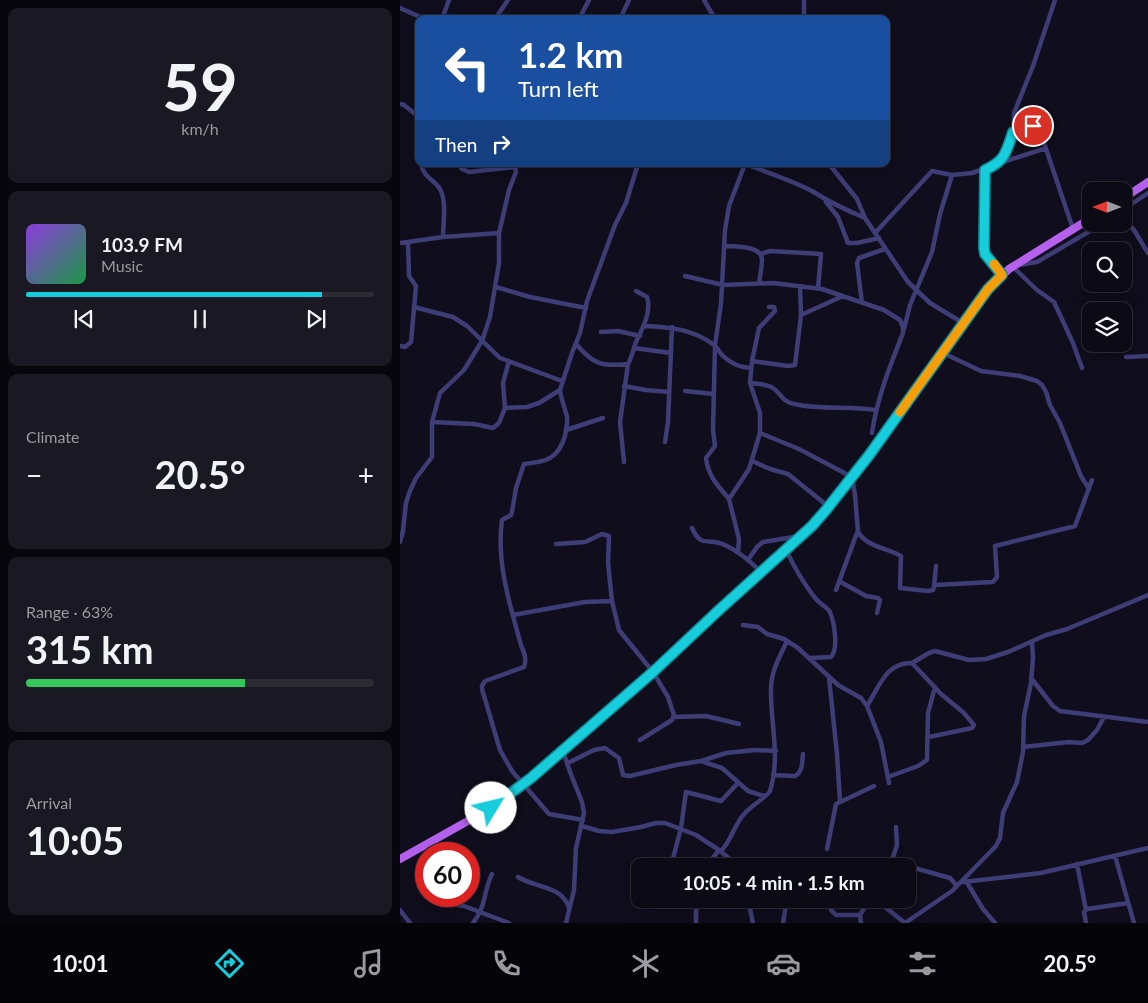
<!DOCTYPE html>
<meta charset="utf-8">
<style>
:root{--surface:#0c0a15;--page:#1a1822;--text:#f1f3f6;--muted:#9a9aa0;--line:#2c2b34;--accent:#18cddb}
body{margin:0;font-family:Lato,sans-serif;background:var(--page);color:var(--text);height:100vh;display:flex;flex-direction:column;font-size:19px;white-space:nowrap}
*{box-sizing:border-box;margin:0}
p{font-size:16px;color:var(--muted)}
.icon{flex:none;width:28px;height:28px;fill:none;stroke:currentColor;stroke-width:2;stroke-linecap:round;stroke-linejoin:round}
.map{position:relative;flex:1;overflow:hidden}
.drawer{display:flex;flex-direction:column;gap:8px;padding:8px;background:#07060c;width:400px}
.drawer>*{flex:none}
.hud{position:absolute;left:15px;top:15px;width:475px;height:152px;border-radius:10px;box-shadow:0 5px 20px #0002,0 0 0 1px var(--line);background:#1a4fa0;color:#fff;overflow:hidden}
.needle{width:32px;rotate:270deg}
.tools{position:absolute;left:682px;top:182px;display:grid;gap:10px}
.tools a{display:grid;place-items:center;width:50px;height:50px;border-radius:10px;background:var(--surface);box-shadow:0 5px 20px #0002,0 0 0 1px var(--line);font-size:25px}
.speed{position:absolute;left:15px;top:842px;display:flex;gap:10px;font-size:25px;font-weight:700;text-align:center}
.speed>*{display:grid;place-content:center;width:65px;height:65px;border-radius:50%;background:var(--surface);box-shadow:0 5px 20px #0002,0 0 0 1px var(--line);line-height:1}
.speed .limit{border:8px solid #d22;background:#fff;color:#111}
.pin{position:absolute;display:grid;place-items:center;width:42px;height:42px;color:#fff;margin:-21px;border:2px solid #fff;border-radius:50%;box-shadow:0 1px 5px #0007}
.me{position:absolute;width:55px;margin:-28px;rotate:54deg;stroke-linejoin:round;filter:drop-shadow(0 0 4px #0008)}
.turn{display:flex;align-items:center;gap:18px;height:105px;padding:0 20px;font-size:22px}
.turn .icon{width:65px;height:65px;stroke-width:2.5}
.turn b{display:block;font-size:35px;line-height:42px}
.then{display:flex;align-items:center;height:48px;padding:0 20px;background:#0003;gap:10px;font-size:19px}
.big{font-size:38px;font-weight:700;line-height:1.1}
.drawer .card{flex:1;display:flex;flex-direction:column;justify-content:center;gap:8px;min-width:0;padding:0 18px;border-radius:10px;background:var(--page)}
.drawer .dial{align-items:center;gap:0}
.dial b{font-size:65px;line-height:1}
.song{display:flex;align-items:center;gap:15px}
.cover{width:60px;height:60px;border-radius:8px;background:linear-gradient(135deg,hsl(270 70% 55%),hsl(140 70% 35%))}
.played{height:5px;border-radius:2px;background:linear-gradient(90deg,var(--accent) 85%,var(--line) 85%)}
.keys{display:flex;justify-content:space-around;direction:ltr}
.heat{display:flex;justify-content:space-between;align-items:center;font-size:28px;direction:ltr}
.charge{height:8px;border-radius:4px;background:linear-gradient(90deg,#34c759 63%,var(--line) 0)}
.trip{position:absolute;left:231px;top:858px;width:285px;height:50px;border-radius:10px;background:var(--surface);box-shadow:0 5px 20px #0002,0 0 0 1px var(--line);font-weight:700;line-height:50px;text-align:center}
.menu{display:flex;height:80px;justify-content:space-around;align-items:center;background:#050408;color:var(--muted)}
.menu .icon{width:35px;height:35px}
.menu .current{color:var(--accent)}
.menu b{font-size:22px;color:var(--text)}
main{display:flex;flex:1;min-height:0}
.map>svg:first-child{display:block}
</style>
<main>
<section class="drawer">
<div class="card dial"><b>59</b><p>km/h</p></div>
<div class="card">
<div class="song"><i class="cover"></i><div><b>103.9 FM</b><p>Music</p></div></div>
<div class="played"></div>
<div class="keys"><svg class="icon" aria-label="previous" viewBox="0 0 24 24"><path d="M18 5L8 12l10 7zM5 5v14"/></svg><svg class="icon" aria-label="pause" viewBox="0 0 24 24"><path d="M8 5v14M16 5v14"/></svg><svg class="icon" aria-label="next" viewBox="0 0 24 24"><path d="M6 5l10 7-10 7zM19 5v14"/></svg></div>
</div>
<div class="card"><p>Climate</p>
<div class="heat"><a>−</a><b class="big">20.5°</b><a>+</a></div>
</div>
<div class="card"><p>Range · 63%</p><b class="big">315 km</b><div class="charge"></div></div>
<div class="card"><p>Arrival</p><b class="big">10:05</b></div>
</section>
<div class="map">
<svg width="748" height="923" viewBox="0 0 748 923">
<rect width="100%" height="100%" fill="#100d1c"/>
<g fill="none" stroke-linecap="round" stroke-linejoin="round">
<path stroke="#3e3d76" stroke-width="4.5" d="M304 0 315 19
M0 8 25 19
M42 19 49 0
M95 19 108 0
M179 19 189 0
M220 19 229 0
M404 19V0
M0 104 4 105 19 117
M613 132 633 125 636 127 642 137 673 229
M600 163 646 148
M21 164C23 177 34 179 40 189 47 202 43 223 43 237
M59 164 62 169 69 172 115 167
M346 164C368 173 391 180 412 191 429 202 446 210 465 218
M429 164 457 199 465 218 508 282 530 303 563 323
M585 170 584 248 585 254 602 275
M426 202 438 217 448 243H457L479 238
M724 209 748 193
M724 219 734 230 748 253
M475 233 532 171 552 175 572 173 598 164 602 159 613 132 614 113 633 66 655 0
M0 243 43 237 99 233
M324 246C334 247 361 245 362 259 362 267 360 276 359 283
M360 254 370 251 421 254 418 289
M619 265 637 262 702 224
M613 267 637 290 654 302 673 343 682 368
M285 276 323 285 373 283 422 289 484 310 500 320 503 327V333C490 366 477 398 472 433
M96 287 130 297 186 308
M462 303 457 263 459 258 485 249
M14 307 53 317 67 326 100 358 162 381
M401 315 443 296
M244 326C270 327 293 329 314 345 317 347 319 351 321 354 330 363 338 367 351 368
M504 329 510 305 532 252 540 214 552 175
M201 332 218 331 240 336
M176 344C193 364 201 367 228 364 232 357 233 350 236 342 242 329 252 312 247 297L236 291
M0 346 5 347 11 342 16 286 9 276 8 242
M234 348 271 353
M543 353 581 371 620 376 637 381 642 385 646 392 650 405 660 423 681 476 689 489
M726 357 748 356
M352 361 388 366 395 365 401 315 400 286
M350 383C357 384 368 384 373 388 382 394 381 401 394 404 420 410 449 406 475 410
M224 386 246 390 269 392
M160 390C161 399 165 408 167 417 168 423 166 429 165 436 158 459 146 462 124 464L116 488 112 512 111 515 102 520C96 562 110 605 121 645 124 652 127 659 124 667L85 681 82 686V689L100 750 112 771 149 814 183 820
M285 391 314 394
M105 408 103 383 109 361
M32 422 74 424 93 428 99 423 105 408 127 407 139 403 160 390 172 353 180 333 187 301 215 225 226 203 238 164
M166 430 203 418
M360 433 399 449 452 477 455 495 458 532C467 547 488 548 501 556L500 588 528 591 533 590 534 587 536 566
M265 442 268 422 272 327
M352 461 370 469 388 474 429 507
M224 462 220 422 228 364
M329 499C318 486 308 476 306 458L315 446 313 430 315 345 321 304 325 230 329 206 345 164
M292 528C301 549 309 537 325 545 338 551 351 562 361 572
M0 542 3 531 6 503 10 491 16 478 32 457V422L40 393 64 370 82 341 90 317 99 263V233L109 190 116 172 115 167 118 164
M156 544 185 542 202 534 209 536 208 563 212 601 219 630 253 672 268 697 274 715 272 720 240 740
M386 549C392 564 406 587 416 599 420 604 427 607 430 612 434 622 439 648 431 657L409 658
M338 552 339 539 329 499 349 469 360 433V413L350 383 352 361 359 328 375 311 374 307H369
M348 560 357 547 363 542 400 536
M439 581 466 596 478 598 480 600 477 613
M535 585 593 582 597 577 595 546 675 526 692 480
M436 590 458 530
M113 615 185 602 212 601
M343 625 358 627 367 634 384 639 398 648 438 685 461 698 467 706 481 742 489 783
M512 663 529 653 535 651 569 660 586 659 608 652 646 635 667 629 748 595
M429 678 437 754 440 801
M631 678 653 706 660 711 748 722
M467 706C479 687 486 662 512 663L541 694 564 713 574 725 572 728 529 737
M274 717 306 716 339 724
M623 747 669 742 682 743 688 740 697 730 704 717
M163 751 170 772 182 802 184 813 176 848 174 890 166 923
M301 761 322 768 348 791 364 796
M168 763 194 750 205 748 219 758 223 775 230 776 276 765 301 761 326 753 355 750 376 751
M373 775 395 776C403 772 402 762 403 754
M488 777 518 766 527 760 528 713 535 687
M182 826 199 831 212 832 241 827 256 823H265L296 835 319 850 330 859 347 866
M427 849 436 804 474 786
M321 851C332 840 334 824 345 813 350 807 369 795 370 791 381 756 370 723 371 688 371 672 380 656 387 641
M715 856 734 923
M493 862 550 878 557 886
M677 864 686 910
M271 866 281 828 286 792 321 801 338 783
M308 866 312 859 319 850
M490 866 497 845 496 827
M118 877C135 888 162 885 169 908
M566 881 583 909 595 923
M563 882 641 873 748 848
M433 899 431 910 436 915H460
M475 899 505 923
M44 903 64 906 109 923
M0 910 10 923
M73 923C87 905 83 892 92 874
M296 923V911L299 899
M353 923 350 909 353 899
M383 923 387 899
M461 923 460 915 470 899
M505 923 552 891 596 846 600 838 603 813 617 782 623 752 624 716 631 683 633 657 632 642
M686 923 684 912 687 909 728 903"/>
<path stroke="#b561ee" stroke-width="8" d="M724 198 748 182
M0 859 91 808 131 778 253 672 319 610 403 535 426 510 470 454 588 289 609 269 691 218"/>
</g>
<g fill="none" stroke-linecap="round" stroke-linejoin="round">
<g stroke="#10858e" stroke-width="12">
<path id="route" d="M91 808 131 778 253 672 319 610 412 526 426 510 470 454 588 289 602 275 585 254 584 248 585 170C605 161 606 153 613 132L633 126"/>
</g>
<use href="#route" stroke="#18cddb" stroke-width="9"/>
<path stroke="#f59e0b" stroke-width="9" d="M500 412 588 289 602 275 594 264"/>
</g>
</svg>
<div class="tools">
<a><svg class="needle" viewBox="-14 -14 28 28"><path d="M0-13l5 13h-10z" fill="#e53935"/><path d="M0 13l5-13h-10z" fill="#9a9aa0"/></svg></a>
<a><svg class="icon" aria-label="search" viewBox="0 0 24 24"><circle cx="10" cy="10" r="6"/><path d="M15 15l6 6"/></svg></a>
<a><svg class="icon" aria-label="layers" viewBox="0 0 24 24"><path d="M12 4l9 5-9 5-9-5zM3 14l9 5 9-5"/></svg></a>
</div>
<div class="speed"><div class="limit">60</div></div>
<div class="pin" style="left:633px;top:126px;background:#d93025"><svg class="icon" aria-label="arrive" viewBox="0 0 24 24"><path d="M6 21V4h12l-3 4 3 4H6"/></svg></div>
<svg class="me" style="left:91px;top:808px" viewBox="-20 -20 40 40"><circle r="19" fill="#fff"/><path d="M0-13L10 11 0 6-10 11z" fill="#18cddb"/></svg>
<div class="trip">10:05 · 4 min · 1.5 km</div>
<div class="hud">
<div class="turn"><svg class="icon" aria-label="left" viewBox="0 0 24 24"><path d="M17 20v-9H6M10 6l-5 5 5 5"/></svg><div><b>1.2 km</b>Turn left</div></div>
<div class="then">Then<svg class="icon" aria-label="right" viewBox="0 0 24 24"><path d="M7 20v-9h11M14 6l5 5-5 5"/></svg></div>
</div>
</div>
</main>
<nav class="menu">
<b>10:01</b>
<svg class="icon current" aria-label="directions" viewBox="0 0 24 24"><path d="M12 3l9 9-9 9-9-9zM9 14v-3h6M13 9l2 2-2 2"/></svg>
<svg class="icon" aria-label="music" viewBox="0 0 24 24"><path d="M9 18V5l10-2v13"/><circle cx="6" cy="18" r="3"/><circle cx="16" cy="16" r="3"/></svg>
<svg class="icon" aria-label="phone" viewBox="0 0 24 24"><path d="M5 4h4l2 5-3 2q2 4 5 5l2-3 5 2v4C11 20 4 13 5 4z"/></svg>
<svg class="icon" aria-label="climate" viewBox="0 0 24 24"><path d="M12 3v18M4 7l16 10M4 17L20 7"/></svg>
<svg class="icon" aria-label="car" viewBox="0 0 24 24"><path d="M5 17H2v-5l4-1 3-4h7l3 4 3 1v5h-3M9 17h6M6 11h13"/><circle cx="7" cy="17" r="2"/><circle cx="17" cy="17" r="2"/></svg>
<svg class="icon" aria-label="filters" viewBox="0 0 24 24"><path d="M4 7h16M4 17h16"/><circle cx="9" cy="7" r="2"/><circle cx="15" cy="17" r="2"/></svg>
<b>20.5°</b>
</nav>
